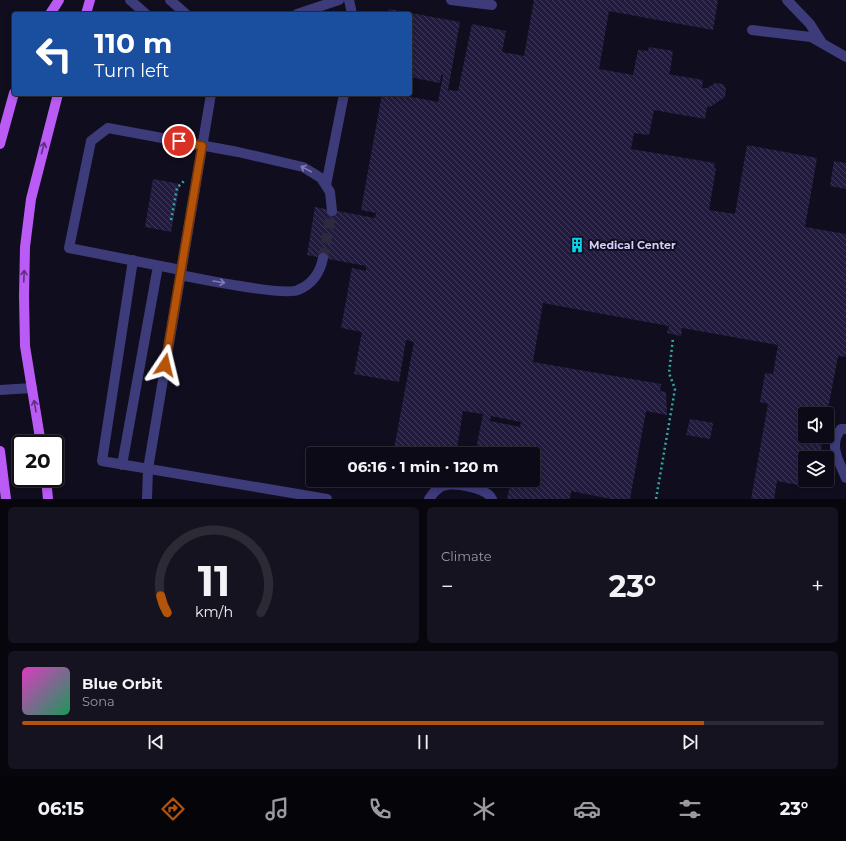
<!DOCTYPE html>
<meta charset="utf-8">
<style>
:root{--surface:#0c0a16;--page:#15131f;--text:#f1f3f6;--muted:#9a9aa1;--line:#2c2b35;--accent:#b45309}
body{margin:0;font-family:Montserrat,sans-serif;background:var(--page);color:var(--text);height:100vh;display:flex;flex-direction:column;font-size:15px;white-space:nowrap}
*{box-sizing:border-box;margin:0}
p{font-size:13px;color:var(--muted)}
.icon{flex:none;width:22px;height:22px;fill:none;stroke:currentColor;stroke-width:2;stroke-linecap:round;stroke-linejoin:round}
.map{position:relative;height:499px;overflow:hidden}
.sheet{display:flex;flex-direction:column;gap:8px;padding:8px;background:#07060c;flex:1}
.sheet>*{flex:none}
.guide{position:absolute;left:12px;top:12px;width:400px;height:84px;border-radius:4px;box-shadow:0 2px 6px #0003,0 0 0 1px var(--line);background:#1a4fa0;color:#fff;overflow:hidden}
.controls{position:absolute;left:798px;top:407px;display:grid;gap:8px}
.controls a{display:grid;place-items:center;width:36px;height:36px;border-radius:4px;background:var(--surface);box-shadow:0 2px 6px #0003,0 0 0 1px var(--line);font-size:20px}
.speed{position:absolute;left:12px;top:435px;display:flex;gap:8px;font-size:20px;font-weight:700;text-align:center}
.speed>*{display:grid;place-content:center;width:52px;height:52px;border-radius:50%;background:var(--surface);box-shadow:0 2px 6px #0003,0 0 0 1px var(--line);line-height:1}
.speed .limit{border:2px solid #111;border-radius:6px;background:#fff;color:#111}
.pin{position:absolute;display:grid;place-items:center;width:34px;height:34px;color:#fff;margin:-17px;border:2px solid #fff;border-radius:50%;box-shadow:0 1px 4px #0007}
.me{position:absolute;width:44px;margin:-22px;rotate:10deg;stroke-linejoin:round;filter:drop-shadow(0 0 3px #0008)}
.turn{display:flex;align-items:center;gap:14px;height:84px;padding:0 16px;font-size:18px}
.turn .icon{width:52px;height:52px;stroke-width:2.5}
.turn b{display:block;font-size:28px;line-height:34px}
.big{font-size:30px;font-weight:700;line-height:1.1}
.sheet .widget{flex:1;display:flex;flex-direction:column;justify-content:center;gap:6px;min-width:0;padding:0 14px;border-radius:6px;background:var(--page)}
.sheet .dial{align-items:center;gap:0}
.dial svg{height:104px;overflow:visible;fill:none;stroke:var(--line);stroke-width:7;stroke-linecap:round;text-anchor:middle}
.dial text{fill:var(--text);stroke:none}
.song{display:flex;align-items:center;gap:12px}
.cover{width:48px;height:48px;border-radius:6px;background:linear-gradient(135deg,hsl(310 70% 55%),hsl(150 70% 35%))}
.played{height:4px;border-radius:2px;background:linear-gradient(90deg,var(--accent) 85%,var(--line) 85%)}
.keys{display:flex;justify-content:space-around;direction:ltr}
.heat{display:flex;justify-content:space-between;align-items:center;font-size:22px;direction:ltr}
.sheet .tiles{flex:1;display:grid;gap:8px;grid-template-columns:1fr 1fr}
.widget:last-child{grid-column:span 2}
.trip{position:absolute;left:306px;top:447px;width:234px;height:40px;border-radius:4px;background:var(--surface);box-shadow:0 2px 6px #0003,0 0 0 1px var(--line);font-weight:700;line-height:40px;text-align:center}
.tab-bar{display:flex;height:64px;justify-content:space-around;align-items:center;background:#050409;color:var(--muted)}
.tab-bar .icon{width:28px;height:28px}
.tab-bar .current{color:var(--accent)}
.tab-bar b{font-size:18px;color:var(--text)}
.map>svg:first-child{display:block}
</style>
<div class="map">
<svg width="846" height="499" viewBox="0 0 846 499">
<defs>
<pattern id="building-back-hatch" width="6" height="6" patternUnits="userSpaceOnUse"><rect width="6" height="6" fill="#221b3e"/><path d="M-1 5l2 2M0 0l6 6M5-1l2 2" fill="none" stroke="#413b5b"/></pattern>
</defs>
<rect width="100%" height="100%" fill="#100d1e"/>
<path fill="url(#building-back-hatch)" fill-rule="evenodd" d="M534 0H718L713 30 609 11 599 69 633 75 638 50 648 51 649 47 673 51 670 72 668 74 703 80 702 88H707L715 83 723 84 726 89 725 97 710 107H707L705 119 654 110 649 135 634 133 631 149 715 163 714 168 716 169 709 210 735 214 747 145 817 158 805 227 846 234V357L838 356 827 414H805V436H823L820 458H805V480H816L814 488 777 481 774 499H751L768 404 760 402 765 373 773 374 778 345 682 328 681 336 667 333 669 326 543 303 533 362 661 384 660 391 666 392 667 415 646 411 630 499H611L571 491 570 499H507L511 480H533V454H475L483 414 463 411 456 454H393L414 342 406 340 399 382 354 374 362 332 341 328 352 268 366 271V266L307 255 315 207 375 218 376 213 361 210 382 94H396L438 102 443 75H441L440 83 410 77V14H388L389 9 460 22 448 90 458 91 472 24 506 31 502 52 524 56ZM491 416 521 422 520 427 490 421Z
M834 161 846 163V189L830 186Z
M153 179 180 184 171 232 145 227Z
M690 419 713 423 710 439 686 435Z"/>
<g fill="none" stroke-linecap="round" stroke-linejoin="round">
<path stroke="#2d2a3f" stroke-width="10" stroke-dasharray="10 5" stroke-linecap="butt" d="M323 258 332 211"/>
<path stroke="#34a9a2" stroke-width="2.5" stroke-dasharray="2 3" stroke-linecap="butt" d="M171 220 177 188 185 180
M656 499 675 389 669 373 673 338"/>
<path stroke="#3d3b7a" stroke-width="10" d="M130 0 146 14
M170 0 186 14
M349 0 352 14
M451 0 492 5
M787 0 810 24 822 43
M297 14 339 0
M752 30 811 37 846 57
M326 185 344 94
M133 260 102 461 327 499
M181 270 69 248 91 141 108 128 238 152 303 167 321 178 330 192 332 211
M180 275C200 279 284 296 298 290 313 284 320 273 323 258
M0 390 32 388
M846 429H841C828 445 839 461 846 478
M122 465 158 266
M147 499 148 469 211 94
M429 499C433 493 436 489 443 486 454 482 487 488 492 499"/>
<path stroke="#bb5bf5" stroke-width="10" d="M50 14 59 0
M86 14 90 0
M0 144 14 93
M41 444 25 346 24 296 25 247 31 199 58 94
M0 451 6 499
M46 478 48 499"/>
</g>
<defs><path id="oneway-shaft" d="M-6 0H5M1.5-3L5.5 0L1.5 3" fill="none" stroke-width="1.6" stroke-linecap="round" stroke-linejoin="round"/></defs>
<g stroke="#5d307f">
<use href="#oneway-shaft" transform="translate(43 148) rotate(-75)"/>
<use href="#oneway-shaft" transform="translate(24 276) rotate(-88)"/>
<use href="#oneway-shaft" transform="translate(35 406) rotate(-100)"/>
</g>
<g stroke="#807db4">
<use href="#oneway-shaft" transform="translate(306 169) rotate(-152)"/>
<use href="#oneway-shaft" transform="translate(219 282) rotate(9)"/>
</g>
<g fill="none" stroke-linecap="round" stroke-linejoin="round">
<g stroke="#753606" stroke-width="10">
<path id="route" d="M165 365 202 146 179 141"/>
</g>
<use href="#route" stroke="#b45309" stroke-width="7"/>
</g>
<defs>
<g id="building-bare" transform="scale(1.2)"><path d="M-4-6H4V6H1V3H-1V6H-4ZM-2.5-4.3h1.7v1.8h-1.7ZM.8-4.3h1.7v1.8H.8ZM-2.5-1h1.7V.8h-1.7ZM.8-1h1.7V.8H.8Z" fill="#0ed2e7" stroke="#100d1e" stroke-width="2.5" paint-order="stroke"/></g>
</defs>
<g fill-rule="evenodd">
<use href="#building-bare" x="577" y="245"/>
</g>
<g text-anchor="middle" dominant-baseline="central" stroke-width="4" stroke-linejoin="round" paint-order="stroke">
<g font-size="11" font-weight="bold" fill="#d3cdfc" stroke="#100d1e" text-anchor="start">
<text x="589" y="245">Medical Center</text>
</g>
</g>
</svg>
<div class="controls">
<a><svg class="icon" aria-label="sound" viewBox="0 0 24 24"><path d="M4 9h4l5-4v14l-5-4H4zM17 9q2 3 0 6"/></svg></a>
<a><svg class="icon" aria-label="layers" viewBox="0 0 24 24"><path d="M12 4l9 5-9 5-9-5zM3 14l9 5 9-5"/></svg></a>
</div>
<div class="speed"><div class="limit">20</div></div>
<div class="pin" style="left:179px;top:141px;background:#d93025"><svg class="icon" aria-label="arrive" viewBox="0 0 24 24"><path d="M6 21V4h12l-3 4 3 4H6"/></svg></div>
<svg class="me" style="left:165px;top:365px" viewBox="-20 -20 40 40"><path d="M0-17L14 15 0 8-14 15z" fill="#b45309" stroke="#fff" stroke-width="4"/></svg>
<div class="trip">06:16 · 1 min · 120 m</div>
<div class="guide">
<div class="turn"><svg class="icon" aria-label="left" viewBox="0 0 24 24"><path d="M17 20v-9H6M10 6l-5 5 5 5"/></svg><div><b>110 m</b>Turn left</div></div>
</div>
</div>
<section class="sheet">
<div class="tiles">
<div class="widget dial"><svg viewBox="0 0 100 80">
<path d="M14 69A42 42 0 1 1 86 69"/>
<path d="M14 69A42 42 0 0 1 9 56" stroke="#b45309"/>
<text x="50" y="56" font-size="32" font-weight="700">11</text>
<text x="50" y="72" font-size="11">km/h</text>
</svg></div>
<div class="widget"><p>Climate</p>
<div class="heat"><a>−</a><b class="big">23°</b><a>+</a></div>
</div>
<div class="widget">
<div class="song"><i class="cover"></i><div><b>Blue Orbit</b><p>Sona</p></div></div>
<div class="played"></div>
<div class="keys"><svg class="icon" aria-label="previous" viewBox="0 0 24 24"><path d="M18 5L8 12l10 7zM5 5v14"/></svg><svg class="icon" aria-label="pause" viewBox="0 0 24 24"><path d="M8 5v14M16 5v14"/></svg><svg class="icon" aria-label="next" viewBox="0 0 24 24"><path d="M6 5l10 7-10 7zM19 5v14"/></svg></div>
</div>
</div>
</section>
<nav class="tab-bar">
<b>06:15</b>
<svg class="icon current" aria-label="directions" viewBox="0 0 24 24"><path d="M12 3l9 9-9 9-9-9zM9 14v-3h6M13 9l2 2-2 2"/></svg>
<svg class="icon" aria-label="music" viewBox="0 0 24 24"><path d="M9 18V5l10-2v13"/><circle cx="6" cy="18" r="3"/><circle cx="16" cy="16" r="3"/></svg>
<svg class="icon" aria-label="phone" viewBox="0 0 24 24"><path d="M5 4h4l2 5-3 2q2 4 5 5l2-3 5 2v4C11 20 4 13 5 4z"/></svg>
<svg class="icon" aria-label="climate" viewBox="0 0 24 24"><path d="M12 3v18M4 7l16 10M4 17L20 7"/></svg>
<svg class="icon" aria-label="car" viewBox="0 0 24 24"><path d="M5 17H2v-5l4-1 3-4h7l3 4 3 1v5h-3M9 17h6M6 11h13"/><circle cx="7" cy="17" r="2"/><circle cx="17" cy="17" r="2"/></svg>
<svg class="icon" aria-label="filters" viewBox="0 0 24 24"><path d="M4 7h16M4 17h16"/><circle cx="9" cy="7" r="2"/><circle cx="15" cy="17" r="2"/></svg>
<b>23°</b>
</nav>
